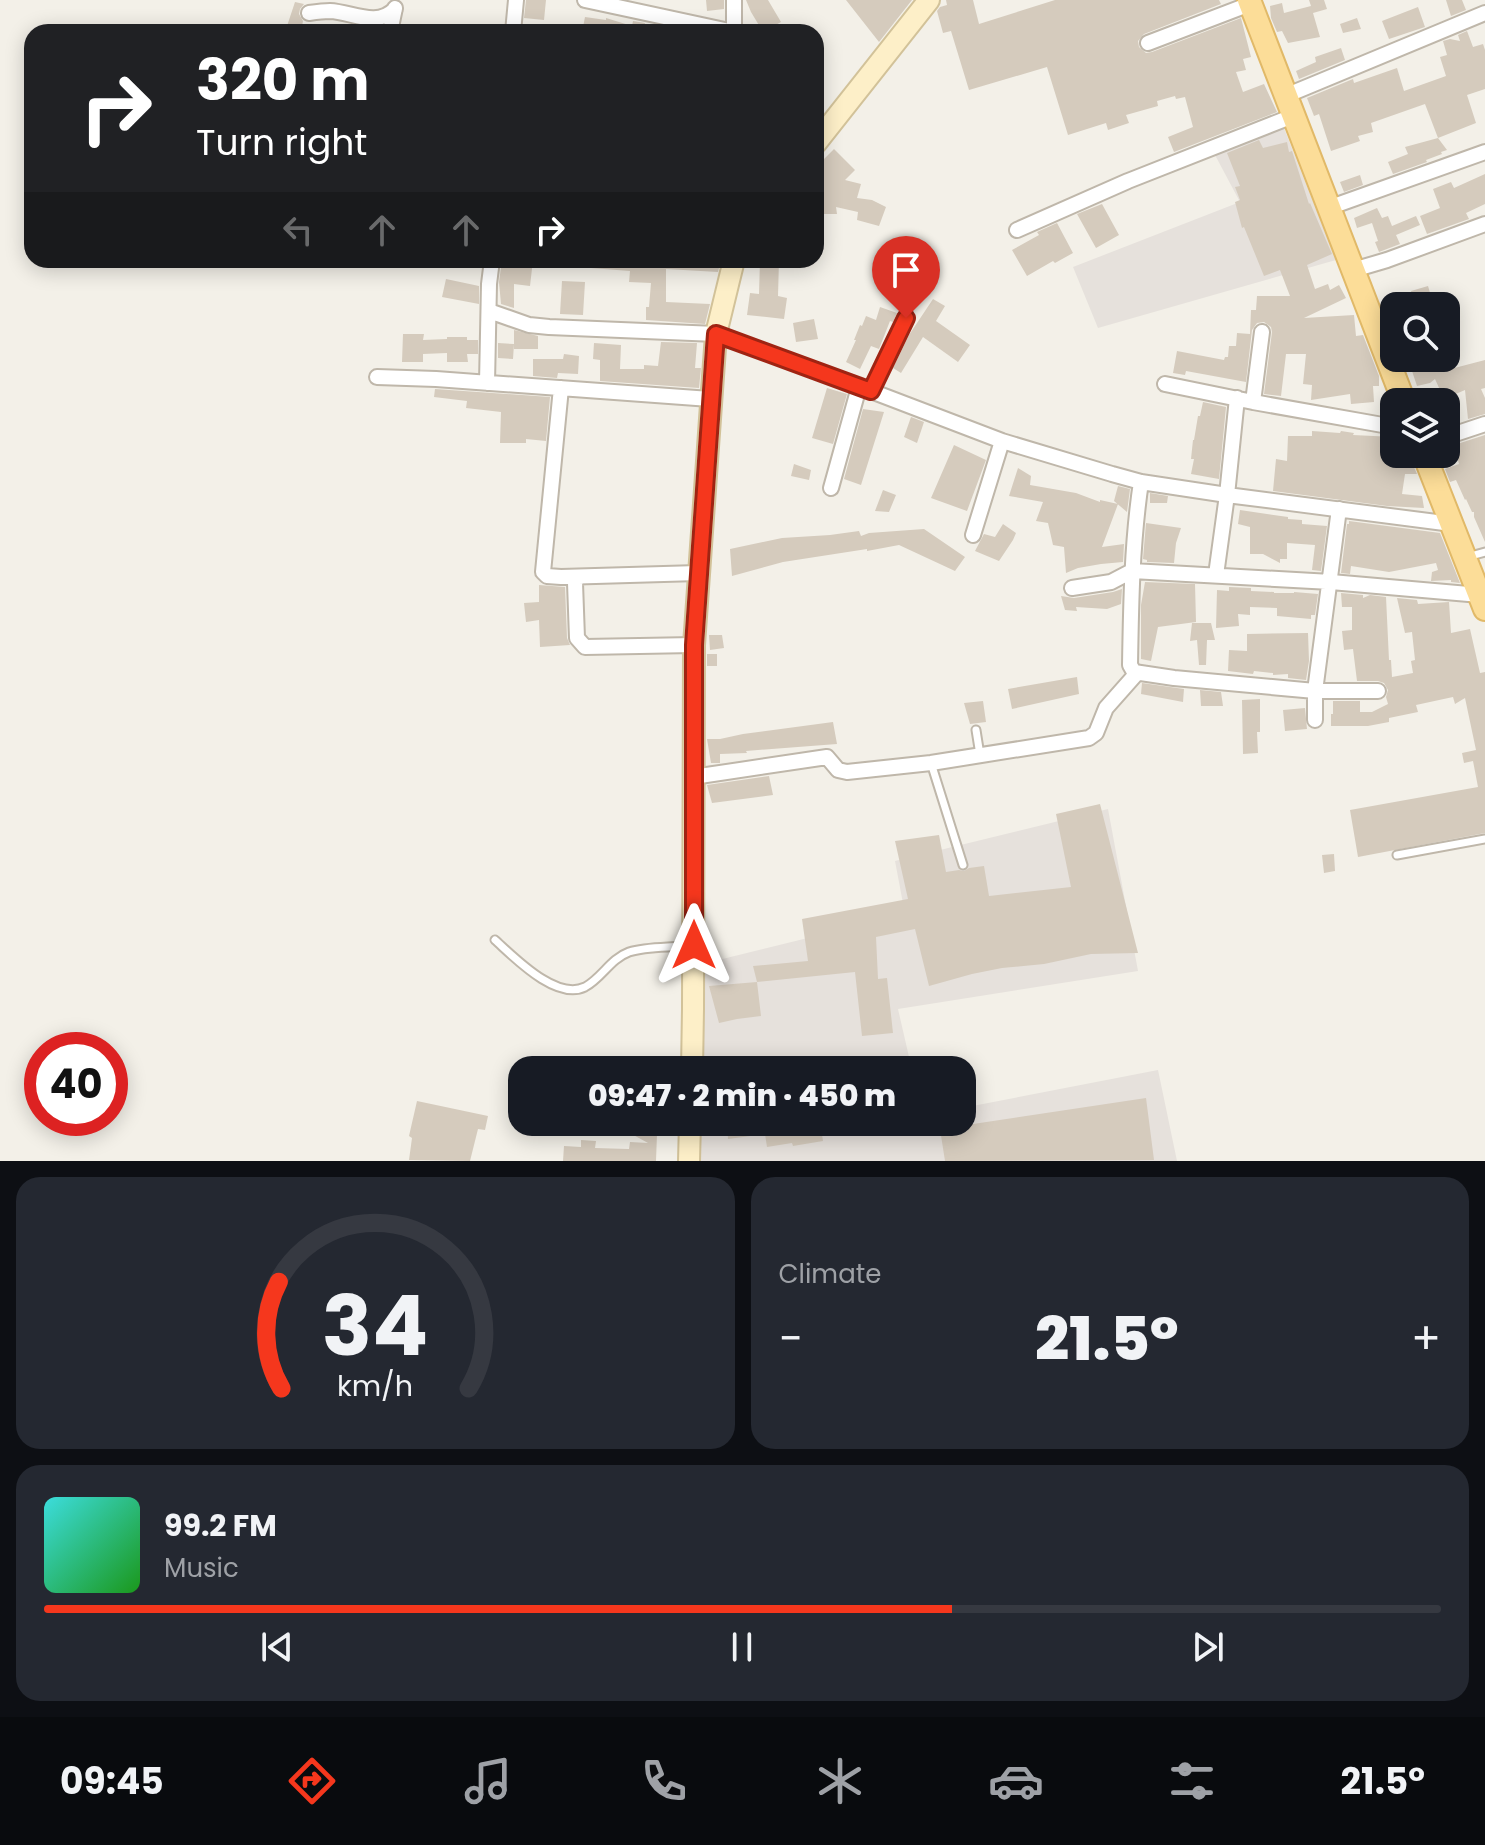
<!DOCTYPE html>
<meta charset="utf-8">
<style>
:root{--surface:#171b24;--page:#242831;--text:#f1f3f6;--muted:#9ea1a6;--line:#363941;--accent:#f5371d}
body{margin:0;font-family:Poppins,sans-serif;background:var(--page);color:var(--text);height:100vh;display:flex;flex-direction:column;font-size:30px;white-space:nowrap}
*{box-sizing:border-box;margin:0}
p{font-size:26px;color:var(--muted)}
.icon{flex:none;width:44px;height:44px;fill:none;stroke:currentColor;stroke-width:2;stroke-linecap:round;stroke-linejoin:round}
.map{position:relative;height:1161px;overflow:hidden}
.details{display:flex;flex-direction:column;gap:16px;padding:16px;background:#0d0f14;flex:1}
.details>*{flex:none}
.banner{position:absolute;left:24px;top:24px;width:800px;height:244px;border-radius:24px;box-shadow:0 4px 20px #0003;background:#202124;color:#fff;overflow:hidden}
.buttons{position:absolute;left:1380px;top:292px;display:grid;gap:16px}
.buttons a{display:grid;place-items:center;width:80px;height:80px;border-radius:16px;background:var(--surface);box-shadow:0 4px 20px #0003;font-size:40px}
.speed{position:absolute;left:24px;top:1032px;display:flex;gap:16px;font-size:40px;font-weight:700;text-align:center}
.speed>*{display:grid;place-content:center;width:104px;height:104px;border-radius:50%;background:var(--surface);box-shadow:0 4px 20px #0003;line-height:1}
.speed .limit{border:12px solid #d22;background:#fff;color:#111}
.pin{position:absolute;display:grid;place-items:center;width:68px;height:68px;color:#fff;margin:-82px -34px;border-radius:50% 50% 50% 0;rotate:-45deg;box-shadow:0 0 8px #0007}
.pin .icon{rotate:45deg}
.me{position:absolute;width:88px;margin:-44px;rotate:0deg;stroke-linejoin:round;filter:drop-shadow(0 0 6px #0008)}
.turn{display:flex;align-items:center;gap:28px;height:168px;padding:0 40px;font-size:36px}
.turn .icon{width:104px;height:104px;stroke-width:2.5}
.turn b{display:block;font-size:56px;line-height:68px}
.lanes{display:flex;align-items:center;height:76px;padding:0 40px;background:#0003;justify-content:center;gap:40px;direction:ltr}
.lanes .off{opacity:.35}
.big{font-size:60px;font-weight:800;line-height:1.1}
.details .tile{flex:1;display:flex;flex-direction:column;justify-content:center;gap:12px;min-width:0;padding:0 28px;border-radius:24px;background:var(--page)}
.details .dial{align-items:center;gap:0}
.dial svg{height:208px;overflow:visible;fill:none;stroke:var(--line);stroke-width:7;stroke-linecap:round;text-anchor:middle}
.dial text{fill:var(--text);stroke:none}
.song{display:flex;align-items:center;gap:24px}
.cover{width:96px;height:96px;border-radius:12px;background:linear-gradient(135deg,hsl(180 70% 55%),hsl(120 70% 35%))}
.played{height:8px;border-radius:4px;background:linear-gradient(90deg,var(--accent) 65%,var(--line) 65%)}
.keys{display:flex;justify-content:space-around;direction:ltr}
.heat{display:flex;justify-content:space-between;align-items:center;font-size:44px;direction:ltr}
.details .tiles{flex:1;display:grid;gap:16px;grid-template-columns:1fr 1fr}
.tile:last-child{grid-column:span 2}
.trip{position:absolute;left:508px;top:1056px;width:468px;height:80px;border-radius:24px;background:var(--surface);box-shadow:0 4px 20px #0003;font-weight:800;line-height:80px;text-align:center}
.tab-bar{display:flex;height:128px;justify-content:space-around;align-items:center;background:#090b0e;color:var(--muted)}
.tab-bar .icon{width:56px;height:56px}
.tab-bar .active{color:var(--accent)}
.tab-bar b{font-size:36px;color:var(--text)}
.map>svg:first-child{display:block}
</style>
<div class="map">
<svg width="1485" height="1161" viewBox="0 0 1485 1161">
<rect width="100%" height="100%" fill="#f3f0e8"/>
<path fill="#e6e1dc" d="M1284 128 1336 260 1098 328 1073 267 1240 202 1215 155Z
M1108 809 1138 971 898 1009 912 1070H697L694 966 905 914 895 861Z
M1158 1070 1177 1161H701L699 1122H962V1108Z"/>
<path fill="#d5cbbd" d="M526 0H546L544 20 524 18Z
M706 0H724V9L707 11Z
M746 0H768L781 22 763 32 751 12Z
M846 0H912L879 42Z
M946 0H973L979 24 1055 0H1219L1221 4 1144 34 1138 41 1139 47 1146 53 1152 52 1241 18 1251 57 1243 59 1246 70 1236 72 1243 92 1264 84 1277 112 1174 152 1168 137 1193 127 1185 97 1176 99 1175 96 1157 101 1158 106 1126 115 1129 123 1108 130 1106 123 1068 135 1047 67 969 90 951 31 943 33 937 11 940 7 947 5Z
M1309 0H1324L1327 9 1313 13 1320 37 1288 43 1282 31 1277 32 1271 18 1270 6 1282 3 1284 13 1311 6Z
M1446 0H1462L1466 10 1451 16Z
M295 2 304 4 300 9 299 14 303 21 301 32H285Z
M1418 7 1425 27 1389 39 1382 21Z
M585 17 606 20V18L632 26 633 21 645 23 643 32H582Z
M1357 18 1361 29 1343 33 1340 24Z
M1467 31 1473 47 1483 44 1485 50V89L1467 95 1476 123 1438 138 1425 104 1371 123 1373 132 1358 136 1360 141 1331 151 1319 114 1314 116 1307 98 1353 79 1354 83 1397 68 1404 91 1446 76 1440 57 1447 55 1443 41 1450 39 1460 41 1458 35Z
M1341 48 1345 60 1299 79 1296 71 1316 62 1315 57Z
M1438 138 1447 150 1441 152 1442 154 1426 160 1427 162 1393 174 1388 162 1408 154 1405 147Z
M1259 140 1263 148 1287 142 1289 152 1292 151 1309 204 1310 203 1332 254 1307 265 1315 289 1328 284 1330 290 1339 285 1346 298 1304 318 1354 315 1356 336 1363 335 1379 376V386H1373L1374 402 1351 404 1350 394 1311 400 1312 385 1303 384 1306 354H1286L1281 396 1264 394 1272 332 1271 327 1264 322 1257 323 1252 330 1246 382 1186 371 1185 375 1173 373 1177 351 1224 360 1225 357H1228L1229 346H1236L1237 333 1250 334 1251 310H1256L1257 296H1290L1280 270 1264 276 1244 227 1242 228 1235 202 1240 200 1235 187 1240 186 1227 153Z
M834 149 855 170 845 180 861 184 857 198 872 200 886 207 879 226 857 220 858 212 836 207 837 214H818L816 156 820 155 824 159Z
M1485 174V204L1466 213 1469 219 1427 234 1420 216 1440 208 1433 189 1451 182 1454 188Z
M1360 175 1363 185 1344 192 1340 182Z
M1102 204 1119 235 1096 248 1077 214Z
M1377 208 1382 218 1388 216 1392 226 1416 216 1420 225 1396 235 1400 244 1379 252 1375 242 1378 241 1372 223 1357 228 1354 218Z
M1057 223 1073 253 1055 263 1053 261 1027 276 1012 250 1039 235 1037 232Z
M502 260H533L530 286 514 284V308L501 304 499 282Z
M592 260H721L718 272 666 269V302L710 304 705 324 646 320V307H649L651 283 629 282 630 271 591 268Z
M760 260H779L778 296 787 298 784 319 747 315 750 293 759 294Z
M446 279 479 286V304L442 297Z
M562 281 585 282 583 315 560 314Z
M1428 286 1434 306H1414L1411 291Z
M933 299 945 306 936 321 970 345 958 362 923 337 901 373 893 368 909 335Z
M880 307 897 313 893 322 890 321 879 349 871 346 860 369 846 362 856 340H854L860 325 862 326 866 316 876 320Z
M814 319 818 339 796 342 793 323Z
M514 330 538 336V349H514V344L513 359 498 358V343L514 344Z
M403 334H424L423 340 447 339V337H467V340H478V354H467L468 362H447V353L423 354V362H402Z
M661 342 697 343 695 368H701L699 388 600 381V360L593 359 594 343 621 345 620 369H644V365L658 366Z
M564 354 579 356 578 374 558 373 557 378 533 376V359H563Z
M1439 358 1443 371 1485 360V388L1481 389 1485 398V414L1468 419 1465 390 1444 399 1435 379 1430 383 1417 386 1409 362Z
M827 388 847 394 833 444 812 438Z
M435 389 550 397 546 441 526 439V443H500L501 412 466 408 467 401 434 397Z
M1203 402 1226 407 1219 479 1191 474 1194 459H1191L1193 440H1194L1198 416H1200Z
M863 409 884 412 861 485 844 479Z
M911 417 924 422 917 443 904 437Z
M1312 431 1340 433 1341 431 1354 433 1353 435 1394 437 1396 459 1411 460 1417 474H1405L1402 494 1422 496 1424 508 1387 506 1273 491 1276 459 1287 461 1288 436H1312Z
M1485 435V542L1474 517V512H1472L1466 499 1465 500 1456 480 1450 482 1445 469 1459 464 1454 445Z
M954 445 986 460 967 511 931 498Z
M794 464 811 470 809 480 791 476Z
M1018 468 1031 476 1030 485 1076 493 1100 502V500L1118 504 1102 547 1124 544 1123 562 1101 564 1078 568 1066 573 1064 547 1053 545 1048 523 1036 521 1043 502 1009 496Z
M1118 486 1130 489 1127 512 1114 501Z
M883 490 896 495 889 512 875 511Z
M1150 493 1168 496 1167 503H1150Z
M1240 510 1288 517V519L1302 520V524L1327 526 1321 571 1312 570 1315 545 1287 543V559H1280V563L1263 554H1250V527L1238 524Z
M1349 521 1440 533 1460 583 1451 582V580L1431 581 1432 572 1438 570 1436 563 1389 572 1351 566 1350 574 1341 573 1347 524H1349Z
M1146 523 1181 528 1176 543 1174 563 1147 562V560L1143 559Z
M1003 524 1016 533 1013 540 999 561 975 551 984 534 995 537Z
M924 529 965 557 955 571 899 545 867 551V549L783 562 732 576 730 549 782 538 830 535 859 531 861 536 869 533Z
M1145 582 1195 584 1196 622 1158 627 1151 661 1141 659V605Z
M539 585 565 587 567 638 570 645 540 647 539 620 526 622 524 603 539 602Z
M1229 587 1251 588V591L1274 592V593H1294V592L1318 594 1315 615H1311V619L1277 616V608L1250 607V615L1238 614 1239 626 1216 628 1217 590 1229 591Z
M1122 589 1121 604 1107 609 1076 607 1077 611 1065 610 1061 596 1074 598 1113 592Z
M1341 593 1363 595V598L1370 595 1386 597 1389 660H1391L1392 677 1413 673 1411 661 1415 660 1412 632 1405 633 1397 598 1417 600 1418 604 1449 602 1451 633 1470 629 1480 673 1485 672V833L1358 857 1350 810 1478 787 1473 761 1464 763 1462 753 1476 750 1465 698 1455 704 1453 697 1416 705 1418 712 1389 718V722L1368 726H1331V714H1333V701H1360V712H1372L1388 704 1386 697 1388 690 1384 683 1378 681H1357L1353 649 1344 650 1342 631 1352 630V607H1342Z
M1192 623H1211L1215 640H1207L1206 665H1199L1197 640 1190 641Z
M1308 633 1309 661 1306 680 1288 678V674L1273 675V673L1254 671 1253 674 1228 671 1229 650 1247 651V634Z
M709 635H722L724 648 710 650Z
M707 654H717V666H707Z
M1077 677 1079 694 1012 709 1008 689Z
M1142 683 1184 689 1183 702 1141 694Z
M1200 690 1221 692 1223 706H1201Z
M1260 699V732H1257L1258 753 1243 754 1242 700Z
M983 701 986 722 970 724 964 703Z
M1305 708 1307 729 1285 731 1283 710Z
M833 722 837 744 746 751 747 753 720 754V763H711L707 739H720L743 734Z
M769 776 773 795 712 803 707 785Z
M1100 804 1138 953 1091 954 1044 964 1002 968 972 974 929 986 915 929 876 937 878 979 887 978 893 1033 862 1036 855 972 757 982 753 966 808 961 802 919 908 899 895 841 939 835 946 872 959 870 964 871 969 868 984 866 989 896 1071 887 1056 814Z
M1334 854 1335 871 1324 873 1322 855Z
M757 982 761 1016 737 1019 719 1023 709 986Z
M1146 1098 1154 1160 945 1161 940 1129Z
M417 1101 488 1116 485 1130 478 1129 470 1161 409 1160 412 1138 409 1136Z
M727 1122H820L823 1141 793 1146 792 1143 767 1147 765 1134 728 1139Z
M628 1132 657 1134 656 1161H563L564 1146 581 1147V1140L596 1141 595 1148 629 1149 630 1142 648 1143Z"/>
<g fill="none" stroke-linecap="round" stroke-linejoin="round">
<g stroke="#bfb7aa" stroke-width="11">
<path id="lane" d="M1467 557 1485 552
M976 730 980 755
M931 763 963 865
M1397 855 1485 839
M495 940C514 957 556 1001 585 987 602 978 610 959 629 952 648 946 672 948 692 945"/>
</g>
<g stroke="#bfb7aa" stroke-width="18">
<path id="street" d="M585 0 734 32V0
M309 13C316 12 323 11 330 11 352 12 377 28 395 9
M390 32 395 8
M513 32 516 0
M1148 43 1250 4
M1285 96 1485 13
M1328 208 1485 152
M1017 230 1128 181 1293 116
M1353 270 1387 260 1485 224
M489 311 529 325 549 327 716 334 871 391 1002 441 1112 474 1141 482 1227 495 1452 524
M377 377 436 379 710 399
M487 383 489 284 492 260
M1165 384 1253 402 1394 427
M561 388 543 572 547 576 561 577 698 573
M871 391 906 318
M1253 402 1262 332
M1446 437 1485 424
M1141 482C1132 542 1131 603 1130 665L1134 672 1174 678 1315 691H1378
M831 488 859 387
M973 535 1002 441
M1216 575 1227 495 1237 398
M578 577 575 583 577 638 585 647 694 645
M1072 588 1111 582 1132 571 1331 582 1480 595
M1315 720V691L1339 509
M693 777 827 757 838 770 847 772 931 763 1089 738 1096 733 1106 708 1137 673"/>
</g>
<g stroke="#d2c299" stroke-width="24">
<path id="secondary" d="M816 143 929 0
M692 1070 693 1009 694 645 716 334 734 260
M689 1161 690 1122"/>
</g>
<g stroke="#e1b968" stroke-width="26">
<path id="primary" d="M1249 0 1404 402
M1424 454 1485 609"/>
</g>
<use href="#lane" stroke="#fff" stroke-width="7"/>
<use href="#street" stroke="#fff" stroke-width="14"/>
<use href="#secondary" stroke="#fdefc8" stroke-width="20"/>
<use href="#primary" stroke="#fcdd98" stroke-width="22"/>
</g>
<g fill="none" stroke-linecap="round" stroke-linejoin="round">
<g stroke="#9f2413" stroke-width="20">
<path id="route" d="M694 945V645L716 334 871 391 906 318"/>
</g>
<use href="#route" stroke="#f5371d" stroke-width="14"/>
</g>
</svg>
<div class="buttons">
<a><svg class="icon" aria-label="search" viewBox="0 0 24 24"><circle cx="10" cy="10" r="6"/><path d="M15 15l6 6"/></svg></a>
<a><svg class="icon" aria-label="layers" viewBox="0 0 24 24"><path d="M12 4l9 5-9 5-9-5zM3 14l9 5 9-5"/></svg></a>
</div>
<div class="speed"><div class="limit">40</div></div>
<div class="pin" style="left:906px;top:318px;background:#d93025"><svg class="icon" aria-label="arrive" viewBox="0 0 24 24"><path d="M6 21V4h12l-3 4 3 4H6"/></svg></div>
<svg class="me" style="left:694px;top:945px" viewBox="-20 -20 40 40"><path d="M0-17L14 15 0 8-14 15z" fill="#f5371d" stroke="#fff" stroke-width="4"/></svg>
<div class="trip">09:47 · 2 min · 450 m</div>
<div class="banner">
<div class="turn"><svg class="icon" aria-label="right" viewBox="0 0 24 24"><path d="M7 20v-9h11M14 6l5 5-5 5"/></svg><div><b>320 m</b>Turn right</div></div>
<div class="lanes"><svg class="icon off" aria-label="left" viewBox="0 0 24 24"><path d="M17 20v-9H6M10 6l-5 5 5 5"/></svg><svg class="icon off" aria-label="ahead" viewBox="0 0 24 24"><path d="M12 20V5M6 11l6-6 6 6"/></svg><svg class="icon off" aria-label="ahead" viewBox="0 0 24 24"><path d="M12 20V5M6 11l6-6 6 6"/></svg><svg class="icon" aria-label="right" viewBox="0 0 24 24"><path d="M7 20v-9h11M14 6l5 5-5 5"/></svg></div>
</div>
</div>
<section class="details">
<div class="tiles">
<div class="tile dial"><svg viewBox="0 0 100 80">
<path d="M14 69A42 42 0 1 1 86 69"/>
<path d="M14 69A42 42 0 0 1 13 28" stroke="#f5371d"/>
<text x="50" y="56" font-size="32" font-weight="700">34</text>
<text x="50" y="72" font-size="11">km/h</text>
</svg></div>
<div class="tile"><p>Climate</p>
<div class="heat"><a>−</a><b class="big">21.5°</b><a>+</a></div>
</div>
<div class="tile">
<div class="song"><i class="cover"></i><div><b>99.2 FM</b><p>Music</p></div></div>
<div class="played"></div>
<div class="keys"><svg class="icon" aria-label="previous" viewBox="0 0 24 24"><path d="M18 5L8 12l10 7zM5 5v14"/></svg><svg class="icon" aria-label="pause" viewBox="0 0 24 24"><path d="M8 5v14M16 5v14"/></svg><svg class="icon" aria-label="next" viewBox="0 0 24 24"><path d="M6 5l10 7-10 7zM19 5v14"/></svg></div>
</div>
</div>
</section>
<nav class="tab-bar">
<b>09:45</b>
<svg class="icon active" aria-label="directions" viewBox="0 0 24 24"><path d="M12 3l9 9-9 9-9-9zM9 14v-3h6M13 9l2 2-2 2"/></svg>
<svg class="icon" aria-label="music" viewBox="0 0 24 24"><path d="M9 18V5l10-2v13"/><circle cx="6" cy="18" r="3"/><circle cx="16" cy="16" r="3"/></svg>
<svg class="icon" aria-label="phone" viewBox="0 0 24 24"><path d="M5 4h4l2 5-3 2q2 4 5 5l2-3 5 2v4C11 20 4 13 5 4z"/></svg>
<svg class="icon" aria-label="climate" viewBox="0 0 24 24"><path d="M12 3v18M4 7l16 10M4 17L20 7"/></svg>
<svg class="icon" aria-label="car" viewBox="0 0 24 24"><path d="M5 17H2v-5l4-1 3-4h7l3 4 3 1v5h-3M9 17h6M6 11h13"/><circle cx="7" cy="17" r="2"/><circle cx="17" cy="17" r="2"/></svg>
<svg class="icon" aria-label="filters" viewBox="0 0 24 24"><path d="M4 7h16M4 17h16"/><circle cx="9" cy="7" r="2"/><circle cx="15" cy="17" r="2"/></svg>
<b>21.5°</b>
</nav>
